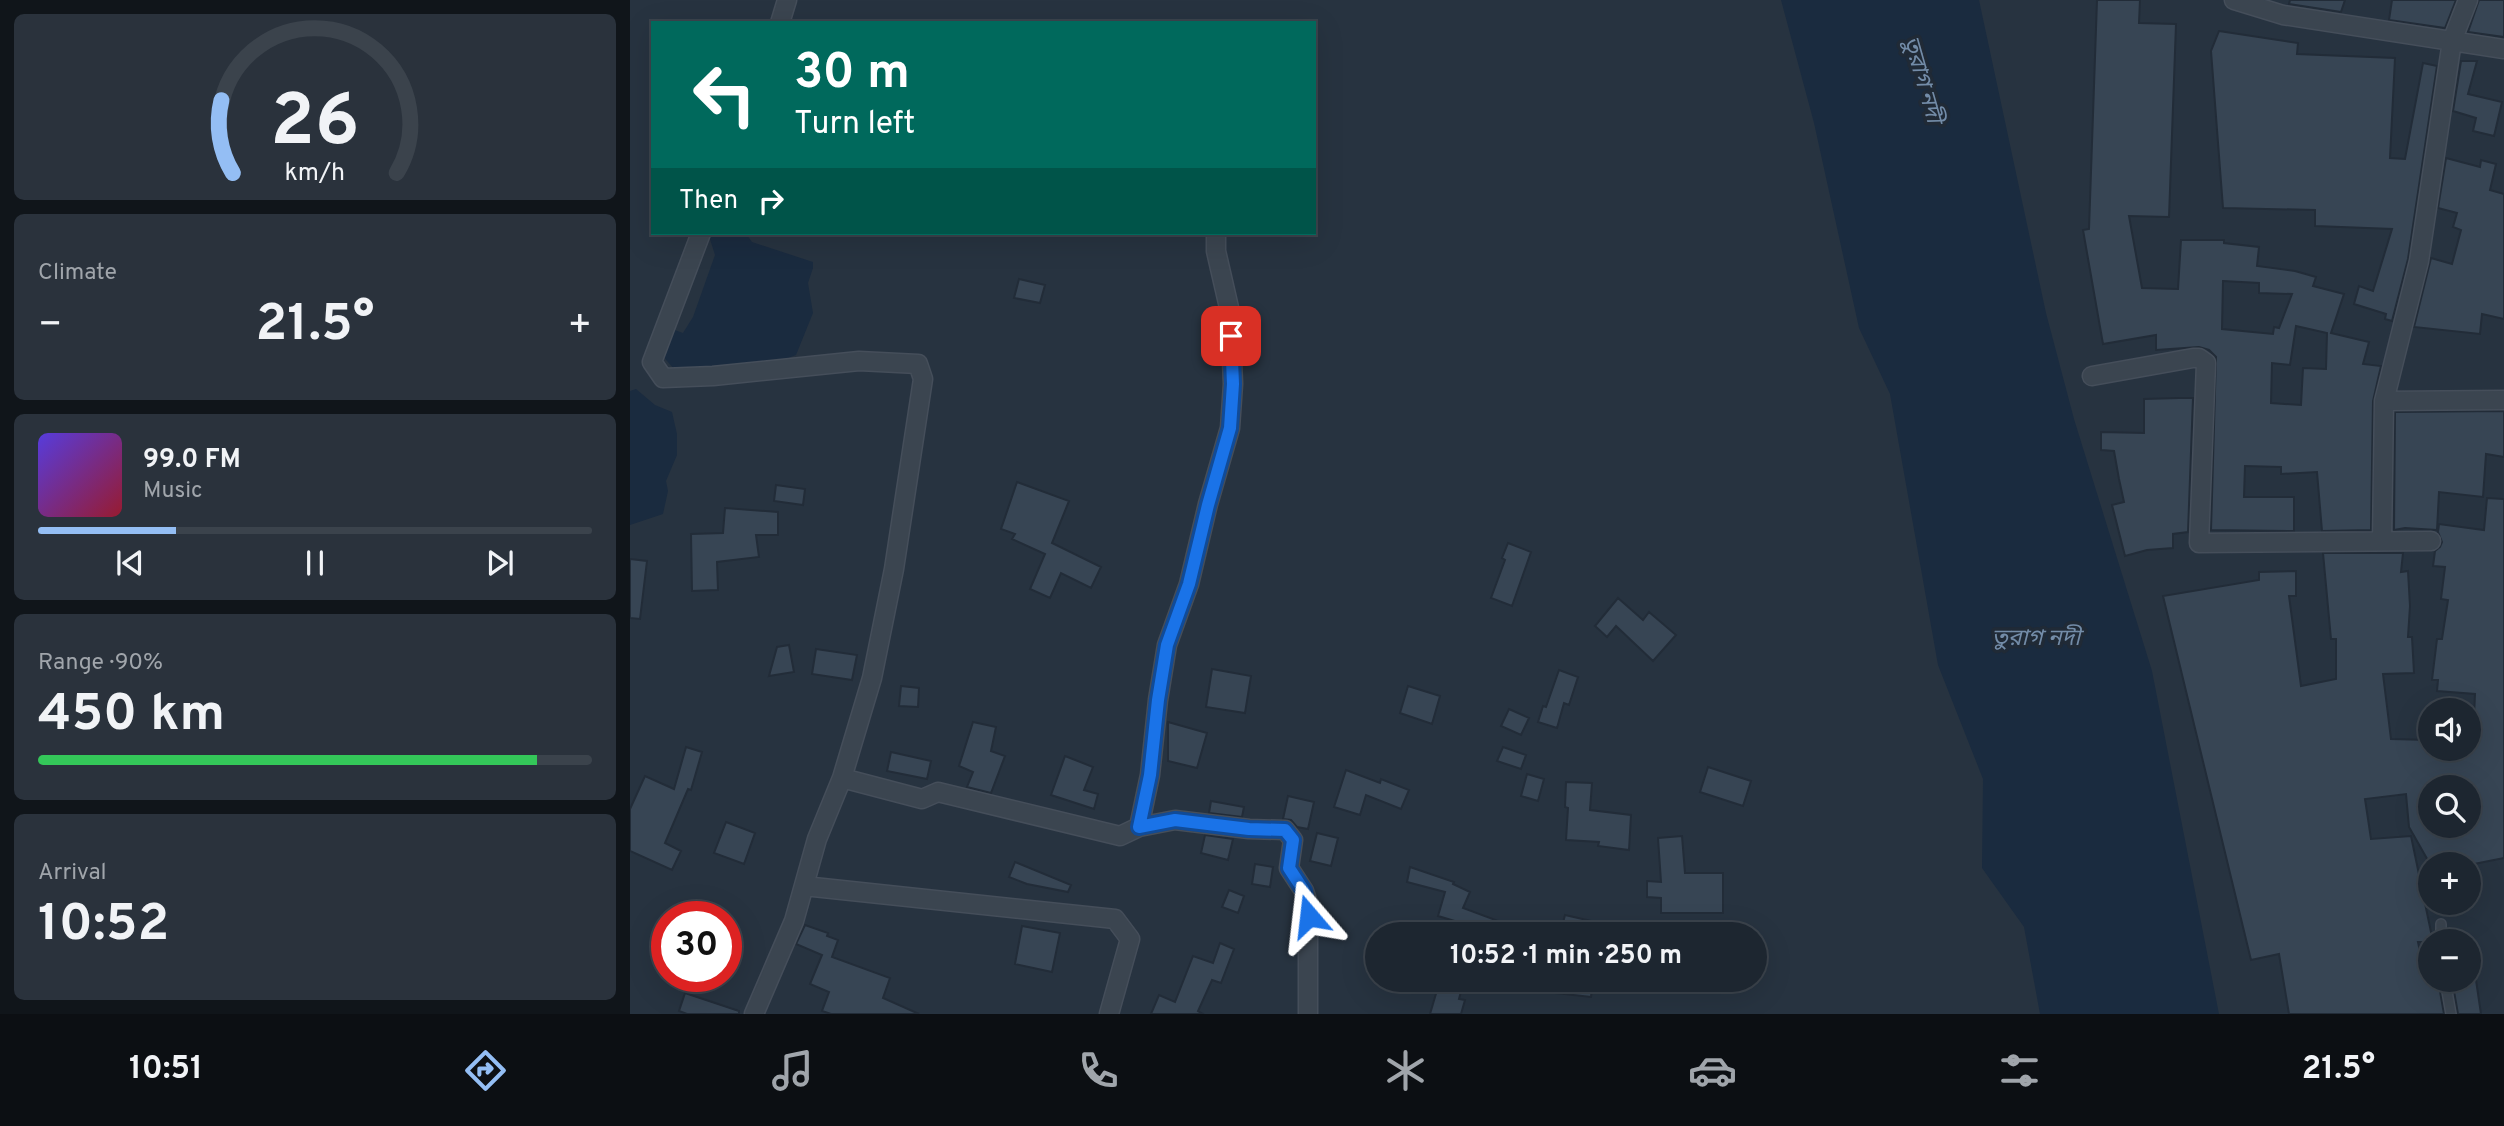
<!DOCTYPE html>
<meta charset="utf-8">
<style>
:root{--surface:#1d2630;--page:#2a323c;--text:#f1f3f6;--muted:#a0a5ab;--line:#3b434c;--accent:#94bef4}
body{margin:0;font-family:Overpass,"Noto Sans Bengali",sans-serif;background:var(--page);color:var(--text);height:100vh;display:flex;flex-direction:column;font-size:26px;white-space:nowrap}
*{box-sizing:border-box;margin:0}
p{font-size:23px;color:var(--muted)}
.icon{flex:none;width:38px;height:38px;fill:none;stroke:currentColor;stroke-width:2;stroke-linecap:round;stroke-linejoin:round}
.map{position:relative;flex:1;overflow:hidden}
.details{display:flex;flex-direction:column;gap:14px;padding:14px;background:#10151a;width:630px}
.details>*{flex:none}
.top-card{position:absolute;left:21px;top:21px;width:665px;height:214px;border-radius:0px;box-shadow:0 7px 28px #0002,0 0 0 2px var(--line);background:#00695c;color:#fff;overflow:hidden}
.controls{position:absolute;left:1788px;top:698px;display:grid;gap:14px}
.controls a{display:grid;place-items:center;width:63px;height:63px;border-radius:50%;background:var(--surface);box-shadow:0 7px 28px #0002,0 0 0 2px var(--line);font-size:35px}
.speed{position:absolute;left:21px;top:901px;display:flex;gap:14px;font-size:35px;font-weight:700;text-align:center}
.speed>*{display:grid;place-content:center;width:91px;height:91px;border-radius:50%;background:var(--surface);box-shadow:0 7px 28px #0002,0 0 0 2px var(--line);line-height:1}
.speed .limit{border:10px solid #d22;background:#fff;color:#111}
.pin{position:absolute;display:grid;place-items:center;width:60px;height:60px;color:#fff;margin:-30px;border-radius:14px;box-shadow:0 4px 10px #0006}
.me{position:absolute;width:77px;margin:-38px;rotate:343deg;stroke-linejoin:round;filter:drop-shadow(0 0 5px #0008)}
.turn{display:flex;align-items:center;gap:24px;height:147px;padding:0 28px;font-size:32px}
.turn .icon{width:91px;height:91px;stroke-width:2.5}
.turn b{display:block;font-size:49px;line-height:60px}
.then{display:flex;align-items:center;height:66px;padding:0 28px;background:#0003;gap:14px;font-size:26px}
.big{font-size:52px;font-weight:700;line-height:1.1}
.details .tile{flex:1;display:flex;flex-direction:column;justify-content:center;gap:10px;min-width:0;padding:0 24px;border-radius:10px;background:var(--page)}
.details .dial{align-items:center;gap:0}
.dial svg{height:182px;overflow:visible;fill:none;stroke:var(--line);stroke-width:7;stroke-linecap:round;text-anchor:middle}
.dial text{fill:var(--text);stroke:none}
.song{display:flex;align-items:center;gap:21px}
.cover{width:84px;height:84px;border-radius:10px;background:linear-gradient(135deg,hsl(250 70% 55%),hsl(350 70% 35%))}
.played{height:7px;border-radius:4px;background:linear-gradient(90deg,var(--accent) 25%,var(--line) 25%)}
.keys{display:flex;justify-content:space-around;direction:ltr}
.heat{display:flex;justify-content:space-between;align-items:center;font-size:38px;direction:ltr}
.charge{height:10px;border-radius:5px;background:linear-gradient(90deg,#34c759 90%,var(--line) 0)}
.trip{position:absolute;left:735px;top:922px;width:402px;height:70px;border-radius:35px;background:var(--surface);box-shadow:0 7px 28px #0002,0 0 0 2px var(--line);font-weight:700;line-height:70px;text-align:center}
.tabs{display:flex;height:112px;justify-content:space-around;align-items:center;background:#0c0f13;color:var(--muted)}
.tabs .icon{width:49px;height:49px}
.tabs .on{color:var(--accent)}
.tabs b{font-size:32px;color:var(--text)}
main{display:flex;flex:1;min-height:0}
.map>svg:first-child{display:block}
</style>
<main>
<section class="details">
<div class="tile dial"><svg viewBox="0 0 100 80">
<path d="M14 69A42 42 0 1 1 86 69"/>
<path d="M14 69A42 42 0 0 1 9 37" stroke="#94bef4"/>
<text x="50" y="56" font-size="32" font-weight="700">26</text>
<text x="50" y="72" font-size="11">km/h</text>
</svg></div>
<div class="tile"><p>Climate</p>
<div class="heat"><a>−</a><b class="big">21.5°</b><a>+</a></div>
</div>
<div class="tile">
<div class="song"><i class="cover"></i><div><b>99.0 FM</b><p>Music</p></div></div>
<div class="played"></div>
<div class="keys"><svg class="icon" aria-label="previous" viewBox="0 0 24 24"><path d="M18 5L8 12l10 7zM5 5v14"/></svg><svg class="icon" aria-label="pause" viewBox="0 0 24 24"><path d="M8 5v14M16 5v14"/></svg><svg class="icon" aria-label="next" viewBox="0 0 24 24"><path d="M6 5l10 7-10 7zM19 5v14"/></svg></div>
</div>
<div class="tile"><p>Range · 90%</p><b class="big">450 km</b><div class="charge"></div></div>
<div class="tile"><p>Arrival</p><b class="big">10:52</b></div>
</section>
<div class="map">
<svg width="1874" height="1014" viewBox="0 0 1874 1014">
<rect width="100%" height="100%" fill="#273340"/>
<path fill="#1a2b3f" d="M1151 0H1349L1416 313 1444 419 1522 671 1589 1014H1410L1394 927 1352 868 1353 779 1308 665 1260 394 1229 328 1184 123Z
M78 233 117 235 122 242 183 262V268L178 283 183 313 166 355 153 360 44 369 31 354 42 329 53 333 63 317 85 255Z
M6 389 25 405 42 412 47 434V455L36 481 38 491 33 514 0 525V391Z"/>
<path fill="#374554" stroke="#222c38" stroke-width="2" fill-rule="evenodd" d="M1467 0H1510L1509 23 1546 24 1539 217 1499 216 1512 288 1548 289 1551 240H1594V243L1629 247 1627 266 1665 271 1686 277 1683 286 1714 294 1701 333 1739 342 1733 364 1751 366 1743 401 1741 530 1692 531 1687 472 1651 474V467L1615 466 1614 497H1664V531L1581 530 1586 357 1579 350 1569 347 1526 350V335L1473 344 1453 230 1459 229ZM1593 281 1629 283V293L1662 294 1649 328 1644 327 1643 334 1592 329ZM1666 326 1697 333 1696 369 1673 368 1671 405 1641 403 1642 363 1660 365Z
M1660 0H1715L1711 12 1659 4Z
M1762 0H1826L1815 28 1759 20Z
M1849 0H1874V37L1838 32Z
M1589 31 1668 43 1667 54 1765 58 1760 158 1775 159 1793 63 1807 66 1778 259 1762 321 1755 319 1756 314 1724 304 1729 286 1743 291 1762 229 1685 226V210L1593 208 1581 51Z
M1831 61H1847L1838 94 1872 102 1864 136 1843 131 1846 118 1823 111Z
M1816 158 1850 167 1851 160 1866 164 1860 190 1874 194V319L1852 314 1850 334 1784 327 1801 258 1822 264 1831 230 1823 227 1827 213 1808 208Z
M389 279 415 285 410 303 384 298Z
M1549 398H1563L1558 532 1543 534V548L1517 550 1495 556 1482 505 1494 502 1489 479 1484 451 1471 450V432L1514 433V399Z
M1874 411V457L1856 454 1853 497 1809 492 1807 530 1775 528 1764 530 1765 412Z
M387 482 439 501 422 543 471 567 461 588 431 573 420 598 400 589 415 554 382 539 385 534 371 529Z
M146 485 175 489 173 505 144 501Z
M1857 498 1874 499V858L1844 864H1800L1779 827 1776 794 1735 799 1741 839 1781 836 1801 932V942H1788L1796 980H1808L1814 1014H1659L1649 954 1621 960 1533 596 1629 580V572L1666 571V596H1659L1671 686 1706 679V639H1701L1693 553H1773L1771 572 1778 571 1780 606 1778 637H1782L1784 673 1753 674 1761 739 1801 740V749H1839V740H1843L1845 694 1807 691 1808 680H1802L1807 639H1812L1818 600 1811 599 1815 567 1803 566 1805 551 1810 547 1812 542 1808 532 1809 524 1854 530ZM1801 788H1839V826H1801Z
M95 508 148 512V535H126L129 557 87 562 88 590 62 591 61 534 93 533Z
M878 543 901 552 882 606 861 598 875 560 872 558Z
M0 559 17 561 10 619 0 618Z
M988 598 1013 620 1019 612 1046 635 1023 661 986 626 977 637 965 626Z
M159 645 164 672 139 676 147 647Z
M186 649 227 655 222 680 182 674Z
M582 669 621 676 615 713 576 707Z
M929 670 948 677 939 705 934 703 927 728 908 722 913 706 916 707Z
M271 686 289 688 288 707 269 706Z
M778 686 810 696 802 724 770 713Z
M879 709 899 718 891 735 871 726Z
M343 722 366 727 361 751 375 756 361 793 337 787 343 772 329 766Z
M538 722 577 733 567 768 538 761Z
M56 747 72 752 61 790 58 789 35 843 51 851 42 870 0 851V809L15 776 44 789Z
M873 747 896 755 891 769 867 761Z
M261 752 301 761 297 779 257 771Z
M435 756 463 767 454 790 468 794 464 809 421 795Z
M1078 767 1121 781 1113 806 1070 792Z
M716 770 750 783 751 779 779 790 771 809 736 795 730 815 704 807Z
M897 774 914 779 908 801 891 796Z
M936 782 962 783 960 810 1001 815 999 850 968 846 969 842 936 840 938 808 935 807Z
M658 796 684 802 678 829 667 827 661 820 653 819Z
M581 801 614 807 612 817 579 813Z
M96 822 125 833 114 864 84 853Z
M687 833 708 838 701 866 680 861Z
M575 835 603 839 598 860 571 853Z
M1052 836 1055 873H1093V913H1031V898L1017 897V881L1031 882 1028 838Z
M385 862 441 885 438 892 397 884 379 877Z
M625 864 643 867 640 887 622 884Z
M780 867 824 882 823 884 840 892 833 908 879 925 876 934H868L808 916 815 892 777 882Z
M599 890 614 896 608 913 592 907Z
M935 915 992 928 991 934H930Z
M175 925 198 933 197 936 208 940 202 957 260 978 253 998 289 1014H201L192 1011 199 992 180 984 192 955 166 944Z
M392 926 430 933 422 972 385 964Z
M590 943 604 949 591 983 582 980 568 1011 573 1014H521L529 995 545 1002 563 956 583 963Z
M810 980H834L829 999 835 1000 831 1014H800Z
M909 980H963L961 997 908 991Z
M1822 980H1846L1851 1014H1828Z
M55 993 109 1011V1014H57L49 1011Z"/>
<g fill="none" stroke-linecap="round" stroke-linejoin="round">
<g stroke="#454e5a" stroke-width="12">
<path id="lane" d="M1811 924V942
M1815 980 1821 1014"/>
</g>
<g stroke="#454e5a" stroke-width="21">
<path id="street" d="M1604 0 1653 15 1874 49
M150 23 157 0
M71 233 22 362 33 378 83 376 229 361 288 364 293 379 264 569 242 678 212 778 187 839 164 921 124 1014
M1462 376 1563 358H1569L1576 363 1569 543 1801 541
M1754 401 1874 400
M1752 541 1754 401 1789 261 1822 41 1838 0
M212 778 292 799 308 792 490 836 509 827 545 820 619 829 655 830 663 840 659 868 674 891 678 903V1014
M509 827 520 775 528 700 537 645 559 584 578 504 600 428 603 384 600 312 586 251V233
M174 886 485 919 500 939 479 1014"/>
</g>
<use href="#lane" stroke="#3b4550" stroke-width="9"/>
<use href="#street" stroke="#3b4550" stroke-width="18"/>
</g>
<g fill="none" stroke-linecap="round" stroke-linejoin="round">
<g stroke="#114b97" stroke-width="18">
<path id="route" d="M601 336 603 384 600 428 578 505 559 584 537 645 528 700 520 775 509 827 545 820 619 829 655 830 663 840 659 868 674 891 679 916"/>
</g>
<use href="#route" stroke="#1a73e8" stroke-width="12"/>
</g>
<g text-anchor="middle" dominant-baseline="central" stroke-width="7" stroke-linejoin="round" paint-order="stroke">
<g font-size="23" font-style="italic" fill="#738ca8" stroke="#202a36">
<text transform="translate(1291 80) rotate(74)">তুরাগ নদী</text>
<text x="1406" y="639">তুরাগ নদী</text>
</g>
</g>
</svg>
<div class="controls">
<a><svg class="icon" aria-label="sound" viewBox="0 0 24 24"><path d="M4 9h4l5-4v14l-5-4H4zM17 9q2 3 0 6"/></svg></a>
<a><svg class="icon" aria-label="search" viewBox="0 0 24 24"><circle cx="10" cy="10" r="6"/><path d="M15 15l6 6"/></svg></a>
<a>+</a>
<a>−</a>
</div>
<div class="speed"><div class="limit">30</div></div>
<div class="pin" style="left:601px;top:336px;background:#d93025"><svg class="icon" aria-label="arrive" viewBox="0 0 24 24"><path d="M6 21V4h12l-3 4 3 4H6"/></svg></div>
<svg class="me" style="left:679px;top:916px" viewBox="-20 -20 40 40"><path d="M0-17L14 15 0 8-14 15z" fill="#1a73e8" stroke="#fff" stroke-width="4"/></svg>
<div class="trip">10:52 · 1 min · 250 m</div>
<div class="top-card">
<div class="turn"><svg class="icon" aria-label="left" viewBox="0 0 24 24"><path d="M17 20v-9H6M10 6l-5 5 5 5"/></svg><div><b>30 m</b>Turn left</div></div>
<div class="then">Then<svg class="icon" aria-label="right" viewBox="0 0 24 24"><path d="M7 20v-9h11M14 6l5 5-5 5"/></svg></div>
</div>
</div>
</main>
<nav class="tabs">
<b>10:51</b>
<svg class="icon on" aria-label="directions" viewBox="0 0 24 24"><path d="M12 3l9 9-9 9-9-9zM9 14v-3h6M13 9l2 2-2 2"/></svg>
<svg class="icon" aria-label="music" viewBox="0 0 24 24"><path d="M9 18V5l10-2v13"/><circle cx="6" cy="18" r="3"/><circle cx="16" cy="16" r="3"/></svg>
<svg class="icon" aria-label="phone" viewBox="0 0 24 24"><path d="M5 4h4l2 5-3 2q2 4 5 5l2-3 5 2v4C11 20 4 13 5 4z"/></svg>
<svg class="icon" aria-label="climate" viewBox="0 0 24 24"><path d="M12 3v18M4 7l16 10M4 17L20 7"/></svg>
<svg class="icon" aria-label="car" viewBox="0 0 24 24"><path d="M5 17H2v-5l4-1 3-4h7l3 4 3 1v5h-3M9 17h6M6 11h13"/><circle cx="7" cy="17" r="2"/><circle cx="17" cy="17" r="2"/></svg>
<svg class="icon" aria-label="filters" viewBox="0 0 24 24"><path d="M4 7h16M4 17h16"/><circle cx="9" cy="7" r="2"/><circle cx="15" cy="17" r="2"/></svg>
<b>21.5°</b>
</nav>
